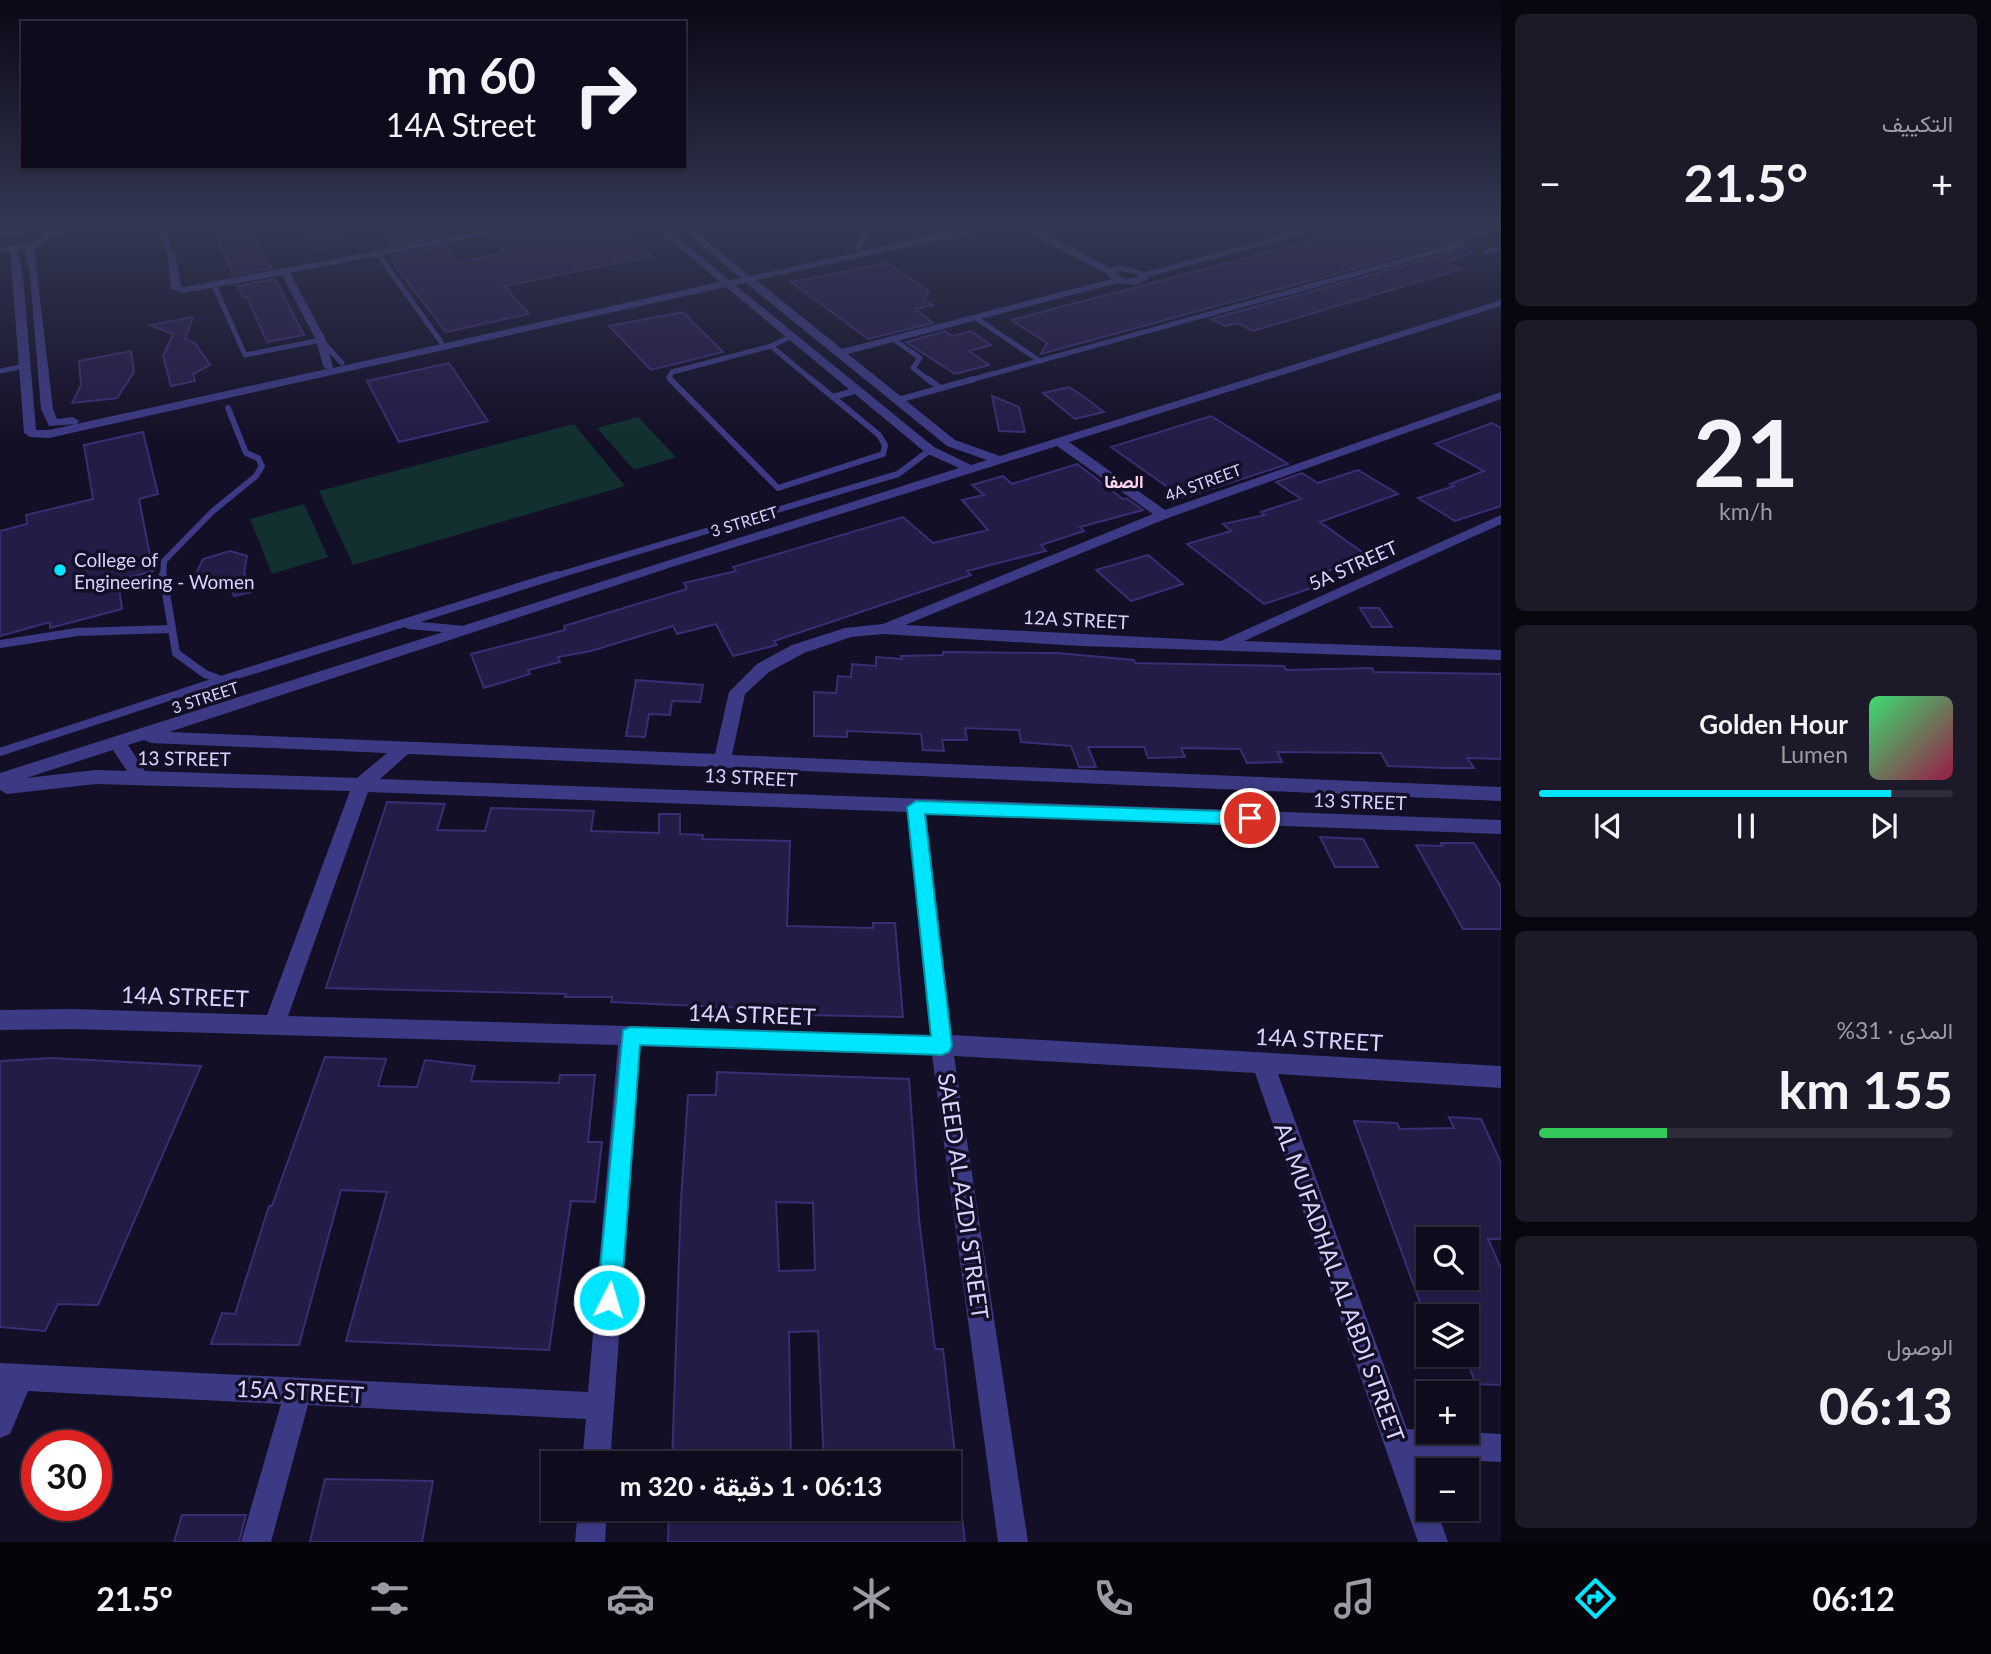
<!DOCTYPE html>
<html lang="ar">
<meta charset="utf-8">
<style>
:root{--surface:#0e0b1c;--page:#1c1929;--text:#f1f3f6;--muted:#9b9ba3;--line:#2e2b3b;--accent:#00e5ff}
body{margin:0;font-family:Lato,Vazirmatn,sans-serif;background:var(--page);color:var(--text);direction:rtl;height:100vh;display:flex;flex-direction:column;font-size:26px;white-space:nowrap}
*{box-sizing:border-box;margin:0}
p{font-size:23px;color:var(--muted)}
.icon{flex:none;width:38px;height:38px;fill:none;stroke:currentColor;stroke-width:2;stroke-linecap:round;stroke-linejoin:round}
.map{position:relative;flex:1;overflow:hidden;direction:ltr}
.drawer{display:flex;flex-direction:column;gap:14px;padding:14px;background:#08060f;width:490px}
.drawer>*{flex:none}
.hud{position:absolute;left:21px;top:21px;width:665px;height:147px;border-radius:0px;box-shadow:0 2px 5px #0004,0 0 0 2px var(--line);direction:rtl;background:#0e0b1c;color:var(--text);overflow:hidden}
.fabs{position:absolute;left:1416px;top:1227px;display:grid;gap:14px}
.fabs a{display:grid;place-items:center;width:63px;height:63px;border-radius:0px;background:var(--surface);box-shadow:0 2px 5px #0004,0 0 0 2px var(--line);font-size:35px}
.speed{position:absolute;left:21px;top:1430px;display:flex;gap:14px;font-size:35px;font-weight:700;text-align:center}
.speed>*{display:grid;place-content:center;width:91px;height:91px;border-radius:50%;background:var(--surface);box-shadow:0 2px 5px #0004,0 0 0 2px var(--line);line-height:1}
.speed .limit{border:10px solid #d22;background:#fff;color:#111}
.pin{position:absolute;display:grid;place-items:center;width:60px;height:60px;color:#fff;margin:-30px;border:4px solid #fff;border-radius:50%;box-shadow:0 2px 7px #0007}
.me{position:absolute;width:77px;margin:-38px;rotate:5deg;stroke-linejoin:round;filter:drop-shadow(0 0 5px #0008)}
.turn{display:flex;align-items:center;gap:24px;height:147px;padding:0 35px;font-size:32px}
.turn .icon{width:91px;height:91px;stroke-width:2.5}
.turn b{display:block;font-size:49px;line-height:60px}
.big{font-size:52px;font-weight:700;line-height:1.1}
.drawer .tile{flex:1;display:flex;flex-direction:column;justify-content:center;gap:10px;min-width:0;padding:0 24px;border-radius:10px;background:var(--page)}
.drawer .dial{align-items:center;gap:0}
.dial b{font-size:91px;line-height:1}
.song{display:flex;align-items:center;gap:21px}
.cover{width:84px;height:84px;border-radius:10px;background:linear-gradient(135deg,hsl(140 70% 55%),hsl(340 70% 35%))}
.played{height:7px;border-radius:4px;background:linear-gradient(90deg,var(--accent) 85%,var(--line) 85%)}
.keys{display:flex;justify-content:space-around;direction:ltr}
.heat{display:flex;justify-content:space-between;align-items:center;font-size:38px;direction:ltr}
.charge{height:10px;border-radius:5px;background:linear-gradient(90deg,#34c759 31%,var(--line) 0)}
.trip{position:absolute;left:541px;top:1451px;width:420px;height:70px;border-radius:0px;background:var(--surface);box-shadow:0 2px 5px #0004,0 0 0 2px var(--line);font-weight:700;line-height:70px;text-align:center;direction:rtl}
.tabs{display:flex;height:112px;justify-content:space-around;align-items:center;background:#06040b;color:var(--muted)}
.tabs .icon{width:49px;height:49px}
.tabs .current{color:var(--accent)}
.tabs b{font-size:32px;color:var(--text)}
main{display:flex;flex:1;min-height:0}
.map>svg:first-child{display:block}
</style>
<main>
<section class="drawer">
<div class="tile"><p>التكييف</p>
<div class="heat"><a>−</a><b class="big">21.5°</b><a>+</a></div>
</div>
<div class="tile dial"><b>21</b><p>km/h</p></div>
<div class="tile">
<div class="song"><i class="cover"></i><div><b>Golden Hour</b><p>Lumen</p></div></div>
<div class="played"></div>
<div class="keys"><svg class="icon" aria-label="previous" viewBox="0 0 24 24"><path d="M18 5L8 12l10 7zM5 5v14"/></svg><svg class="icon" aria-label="pause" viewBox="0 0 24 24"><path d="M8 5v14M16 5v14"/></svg><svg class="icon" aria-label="next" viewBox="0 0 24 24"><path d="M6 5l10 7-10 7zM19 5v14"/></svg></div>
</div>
<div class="tile"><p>المدى · 31%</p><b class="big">155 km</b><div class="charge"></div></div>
<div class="tile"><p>الوصول</p><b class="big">06:13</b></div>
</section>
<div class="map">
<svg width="1501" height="1542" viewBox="0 0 1501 1542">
<rect width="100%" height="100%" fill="#130f26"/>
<path fill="#12302f" d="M638 417 676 457 634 470 597 428Z
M574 424 625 486 353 565 319 491Z
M304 504 328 557 272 574 250 519Z"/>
<path fill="#241b47" stroke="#3b2d73" stroke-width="2" fill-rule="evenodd" d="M232 225 235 228 248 225 272 268 234 275 212 229Z
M384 225H430L439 237 390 246Z
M538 225H578L579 229 617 225 652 256 504 286 529 314 446 332 395 266 392 256 446 245 459 262 505 253 491 236Z
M1371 225H1494L1495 230 1041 354 1047 343 1011 320Z
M335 227 343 244 318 249 308 232Z
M1464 249 1474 253 1445 262 1461 269 1253 331 1238 323 1225 326 1211 319Z
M888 263 929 291 924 299 933 305 915 309 933 323 868 339 791 282Z
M275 279 304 335 267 342 247 297 244 298 238 286Z
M683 312 723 352 651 370 609 326Z
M193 317 185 339 195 343 210 365 193 374 195 381 171 386 163 356 173 334 150 325Z
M945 331 952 336 971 331 991 345 969 351 989 365 955 374 906 342Z
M131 351 134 372 117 398 72 403 81 385 79 361Z
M449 363 488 421 399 442 367 381Z
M1069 387 1083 396 1104 412 1075 419 1043 393Z
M992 396 1019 407 1025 432 999 431Z
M1211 416 1288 464 1183 498 1111 447Z
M1492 423 1501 428V506L1455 521 1418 498 1454 486 1450 484 1484 471 1435 444Z
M143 432 158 494 139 499 153 571 118 580 122 609 50 628V622L0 636V531L27 524 26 515 93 499 84 445Z
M1077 464 1123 499 1126 498 1143 510 1080 527 1084 531 1041 545 1046 551 967 571 971 575 774 641 777 645 733 656 716 624 677 634 673 626 591 651 558 657 560 662 528 670 530 674 484 688 471 654 565 630 564 626 687 589 684 583 736 571 733 567 903 517 933 543 988 530 962 500 984 495 972 485 1003 476 1012 484Z
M1358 470 1398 494 1320 522 1369 557 1308 578 1318 586 1264 604 1187 544 1231 531 1223 524 1265 515 1261 512 1301 499 1276 482 1302 473 1318 483Z
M230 551 247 556 244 572 251 592 234 596 226 578H205L196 574 203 559Z
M1148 555 1183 584 1131 601 1096 570Z
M1360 608H1379L1392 627H1372Z
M943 652 1057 653 1134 660 1135 663 1284 666 1286 670 1372 668 1374 672 1501 674V759L1467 758 1474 768H1444L1388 766 1381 753 1277 752 1282 762 1247 763 1240 749 1181 748 1185 757 1148 758 1144 747H1088L1096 767H1079L1071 746 1021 742 1019 730 965 728 967 740H942L944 751 923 750 921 734 847 731V737L814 736V692L836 693 838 676 851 677 852 664 876 666V657L902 659 901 656 943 655Z
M636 680 703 685 700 702 672 701 670 715 649 714 645 737 626 736Z
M387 802 445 804 437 830 485 831 491 808 594 811 591 831 659 833V814H680V834L703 835 702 839 790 841 787 926 873 928V923H895L903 1017 805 1015V1011L611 1002 612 997H565L566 994 326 988Z
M1320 837 1363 839 1378 867H1335Z
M1441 843H1474L1501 887V929H1463L1416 845 1442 846Z
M325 1057 386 1059 378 1086 417 1087 425 1060 475 1066 471 1081 559 1083 560 1075H595L588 1142H602L595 1202 571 1201 549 1350 346 1341 387 1192 341 1190 299 1345 211 1344 222 1313 235 1314 269 1206H272Z
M52 1058 201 1066 98 1305 58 1304 45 1331 0 1327V1061Z
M717 1072 909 1079 919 1219 935 1349H943L956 1463H824L818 1331 789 1332 791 1463H672L681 1200 688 1095H716ZM776 1202 813 1203 815 1270 779 1271Z
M1449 1117 1481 1119 1501 1163V1239H1488L1501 1268V1385L1476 1384 1466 1359V1316H1428L1426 1319 1354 1121 1397 1123 1400 1129 1454 1128ZM1428 1236 1466 1239V1278H1428Z
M325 1479 433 1481 422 1542H310Z
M669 1508H961L965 1542H668Z
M182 1515H246L239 1542H174Z"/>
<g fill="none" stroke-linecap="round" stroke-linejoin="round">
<path stroke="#3d3a85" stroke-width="5" d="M159 225 169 250
M279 225 281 230 325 225
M49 233 95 225
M0 236 33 229 51 234 35 246 0 250
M1486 252 1501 248
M378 254 441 342
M214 285 245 355 321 340
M976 318 1040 361
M893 339 920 358 913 368 930 381
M322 341 342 363
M771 346 813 381
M771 346 792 336
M0 371 25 366
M672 381 669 378 672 372 771 346
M967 381 1463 244"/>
<path stroke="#3d3a85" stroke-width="6" d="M670 379 778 488 883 454 885 445 879 435 811 379
M928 379 940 388
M833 397 858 390
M898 400 974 379
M163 577 164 561 213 511 256 476 262 466 258 458 246 453 228 408
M552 577 898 474 930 450"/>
<path stroke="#3d3a85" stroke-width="8" d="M163 575 176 653 205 674 221 680 557 575
M409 625 465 630
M0 644 77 632 171 629
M0 752 221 680"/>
<path fill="#3d3a85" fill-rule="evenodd" d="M516 225H535L290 273 326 340 333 368 720 282 652 225H662L729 280 741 278 677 225H687L750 276 980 225 1030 226 1110 268 1119 265 1145 272 1321 225H1336L1148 277 1147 280 1135 285 1118 283 848 354 955 440 1000 456 1501 300V306L1069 442 1165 510 1501 392V399L1168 518 905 625 1221 641 1501 515V524L1244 641 1501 650V660L1081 646 883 634 851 637 804 653 769 672 745 694 732 755 1501 787V801L408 754 380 779 1501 820V834L926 813 952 1035 1501 1066V1088L1278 1074 1407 1429 1501 1434V1462L1417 1458 1428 1488V1508H1436L1448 1542H1418L1255 1073 954 1056 1028 1542H998L932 1055 640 1046 610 1463H582L586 1419 308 1405 271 1542H241L281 1404 28 1391 10 1434 0 1438V1363L588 1392 618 1045 73 1029 0 1030V1010L73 1009 267 1015 350 791 96 784 7 794 0 790V773L959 468 926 453 726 287 49 438 30 437 24 433 10 248 18 250 23 277 36 430H49L327 369 323 366 316 340 282 275 184 293 171 289 167 251 175 253 181 287H184ZM982 231H1025L1107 274 1111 279 842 349 756 280ZM1120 271 1137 274 1138 277 1124 279 1116 273ZM746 283 947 446 987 460 971 465 934 447 735 285ZM1057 446 1153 514 883 624 845 628 792 645 757 664 729 692 715 754 169 732 675 566ZM144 740 151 743 387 753 357 778 145 771 128 745ZM113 750 127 771 96 770 26 778ZM368 792 907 812 930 1035 288 1016Z
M865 225H874L861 250H855Z
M29 245 34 248 53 409 57 419 73 417 79 421 77 424 49 426 41 409 30 275 24 248Z
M578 1508H607L605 1542H575Z"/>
</g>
<linearGradient id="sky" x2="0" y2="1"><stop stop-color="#0a0815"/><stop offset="0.51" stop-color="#333752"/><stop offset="1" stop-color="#333752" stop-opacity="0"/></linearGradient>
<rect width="1501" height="441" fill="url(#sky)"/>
<path fill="#00e5ff" stroke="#0095a6" stroke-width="2" d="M916 801 1250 812 1258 818 1250 825 925 814 952 1046 949 1052 942 1055 640 1045 621 1300 617 1309 609 1312 601 1309 597 1300 623 1030 630 1027 931 1036 907 807Z"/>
<circle fill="#00e5ff" stroke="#130f26" stroke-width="2.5" cx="60" cy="570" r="7"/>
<g text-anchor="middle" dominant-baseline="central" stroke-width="7" stroke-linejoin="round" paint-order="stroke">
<g font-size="16" fill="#d9d4ff" stroke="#130f26">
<text transform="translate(1203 482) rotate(-20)">4A STREET</text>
<text transform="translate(744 521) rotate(-17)">3 STREET</text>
<text transform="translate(205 697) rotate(-18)">3 STREET</text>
</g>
<g font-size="18" font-weight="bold" fill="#ffd6f0" stroke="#130f26">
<text x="1124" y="481">الصفا</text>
</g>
<g font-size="19" fill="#d9d4ff" stroke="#130f26" text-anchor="start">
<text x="74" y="559">College of<tspan x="74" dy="22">Engineering - Women</tspan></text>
</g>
<g font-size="19" fill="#d9d4ff" stroke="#130f26">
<text transform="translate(1353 565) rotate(-24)">5A STREET</text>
<text transform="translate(1076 619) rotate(3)">12A STREET</text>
<text transform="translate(184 758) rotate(1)">13 STREET</text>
<text transform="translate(751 777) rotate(3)">13 STREET</text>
<text transform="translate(1360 801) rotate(2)">13 STREET</text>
</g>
<g font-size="23" fill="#d9d4ff" stroke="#130f26">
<text transform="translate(185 996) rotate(2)">14A STREET</text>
<text transform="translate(752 1014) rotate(2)">14A STREET</text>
<text transform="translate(1319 1039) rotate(3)">14A STREET</text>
<text transform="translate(964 1196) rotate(82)">SAEED AL AZDI STREET</text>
<text transform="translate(1340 1282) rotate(70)">AL MUFADHAL AL ABDI STREET</text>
<text transform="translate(300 1391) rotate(3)">15A STREET</text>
</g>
</g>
</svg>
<div class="fabs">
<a><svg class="icon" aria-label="search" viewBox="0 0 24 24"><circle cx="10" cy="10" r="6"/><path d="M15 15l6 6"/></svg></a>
<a><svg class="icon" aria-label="layers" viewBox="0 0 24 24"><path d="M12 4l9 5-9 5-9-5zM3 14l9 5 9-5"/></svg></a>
<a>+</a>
<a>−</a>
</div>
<div class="speed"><div class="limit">30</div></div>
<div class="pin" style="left:1250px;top:818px;background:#d93025"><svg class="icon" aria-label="arrive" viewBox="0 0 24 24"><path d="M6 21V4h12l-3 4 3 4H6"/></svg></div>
<svg class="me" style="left:609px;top:1300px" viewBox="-20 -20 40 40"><circle r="17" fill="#00e5ff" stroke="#fff" stroke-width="3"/><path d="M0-11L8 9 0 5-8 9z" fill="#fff"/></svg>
<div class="trip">06:13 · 1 دقيقة · 320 m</div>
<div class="hud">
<div class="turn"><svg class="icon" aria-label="right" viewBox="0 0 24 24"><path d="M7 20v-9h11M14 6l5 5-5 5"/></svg><div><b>60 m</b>14A Street</div></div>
</div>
</div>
</main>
<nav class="tabs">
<b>06:12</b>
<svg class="icon current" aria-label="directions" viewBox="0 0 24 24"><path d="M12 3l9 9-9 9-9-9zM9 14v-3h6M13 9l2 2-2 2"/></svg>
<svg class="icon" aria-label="music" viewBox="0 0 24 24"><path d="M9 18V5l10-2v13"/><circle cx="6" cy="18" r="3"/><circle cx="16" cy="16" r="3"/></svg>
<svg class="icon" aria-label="phone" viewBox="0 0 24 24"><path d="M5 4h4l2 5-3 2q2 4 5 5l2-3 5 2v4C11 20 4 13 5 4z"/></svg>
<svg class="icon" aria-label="climate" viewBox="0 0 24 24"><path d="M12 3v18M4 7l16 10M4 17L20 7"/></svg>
<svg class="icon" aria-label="car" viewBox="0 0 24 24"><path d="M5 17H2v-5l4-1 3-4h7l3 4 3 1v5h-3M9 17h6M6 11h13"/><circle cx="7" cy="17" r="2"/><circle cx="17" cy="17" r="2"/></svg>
<svg class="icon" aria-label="filters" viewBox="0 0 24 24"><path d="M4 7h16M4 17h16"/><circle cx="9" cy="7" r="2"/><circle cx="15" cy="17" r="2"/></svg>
<b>21.5°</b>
</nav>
